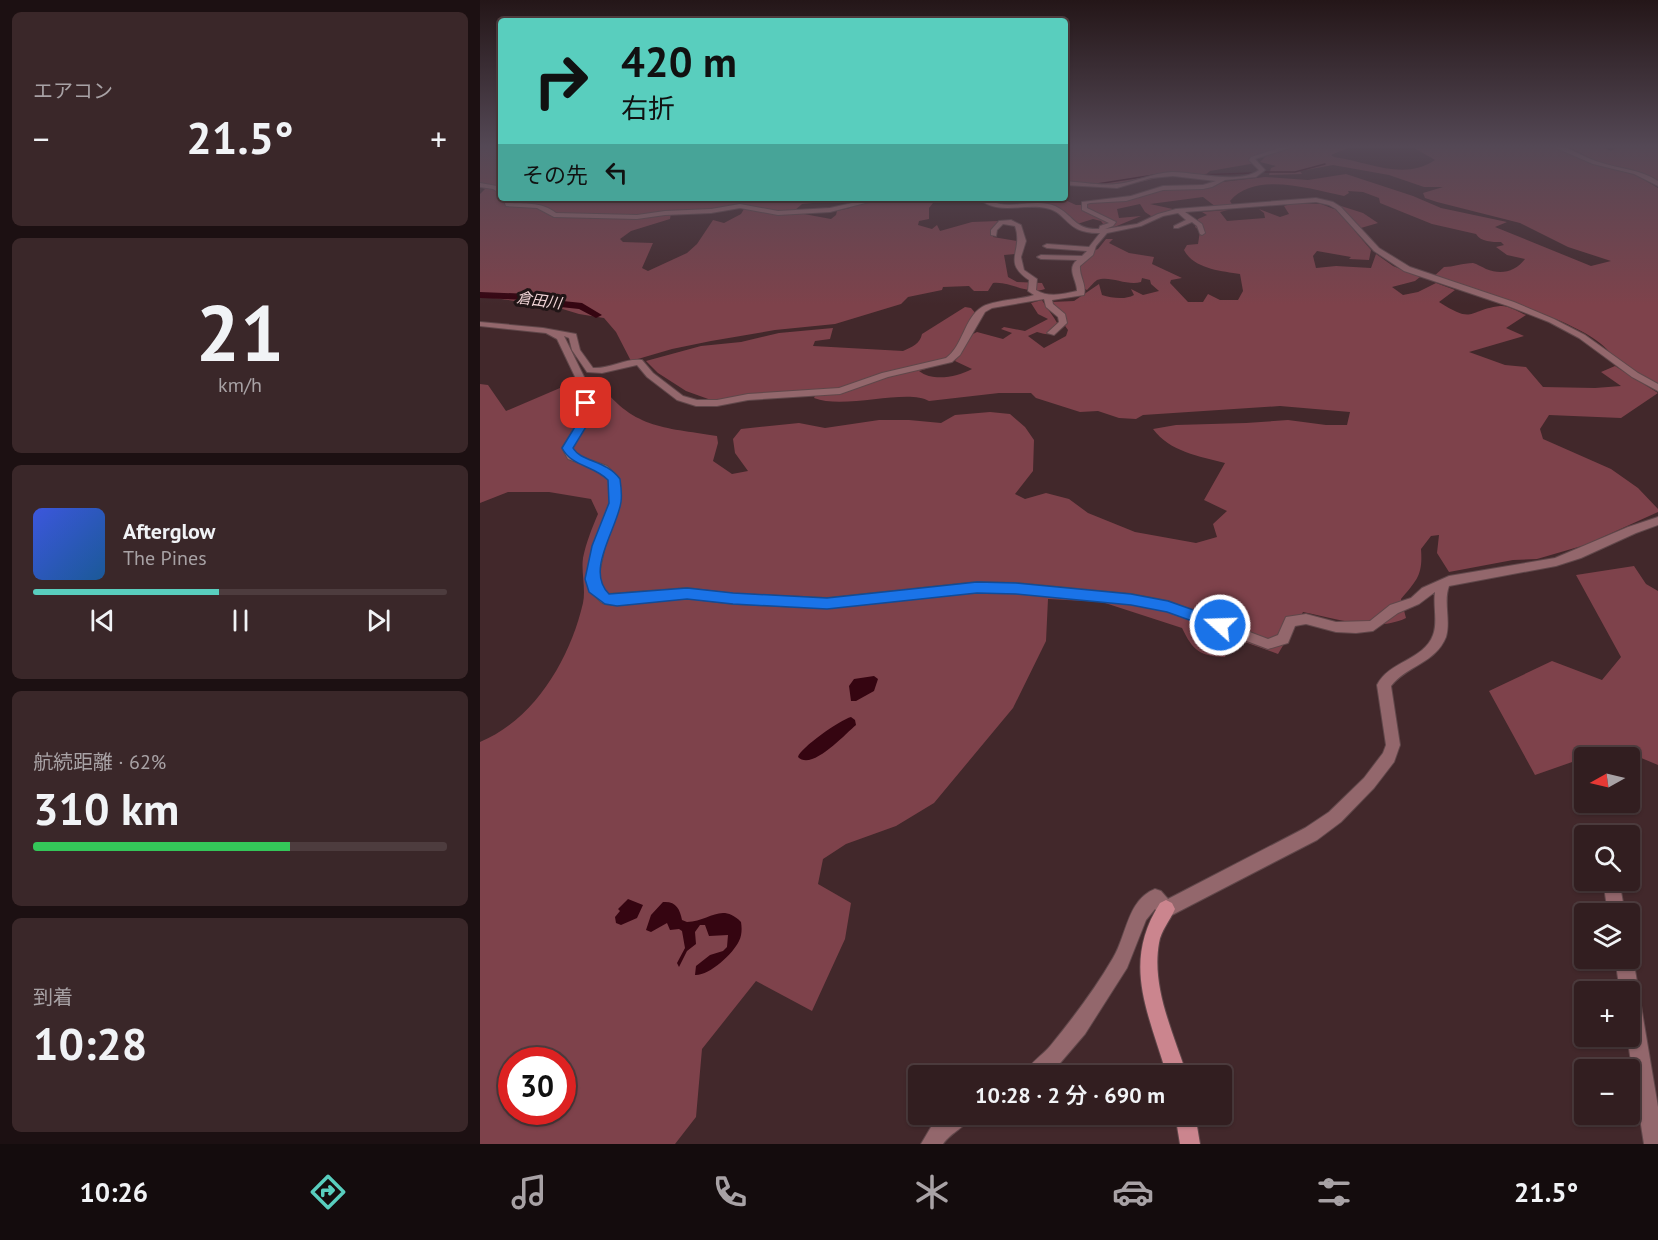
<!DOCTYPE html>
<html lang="ja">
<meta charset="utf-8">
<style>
:root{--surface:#321e20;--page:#3a2729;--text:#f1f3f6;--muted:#a8a2a5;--line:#4d3c3e;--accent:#59cebe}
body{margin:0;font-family:"PT Sans","Noto Sans JP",sans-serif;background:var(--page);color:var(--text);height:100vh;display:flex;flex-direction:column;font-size:22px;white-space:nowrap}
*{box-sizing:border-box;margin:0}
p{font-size:20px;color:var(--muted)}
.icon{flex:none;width:33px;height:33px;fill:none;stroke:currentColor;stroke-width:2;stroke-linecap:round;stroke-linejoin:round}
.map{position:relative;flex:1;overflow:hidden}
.panel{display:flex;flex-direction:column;gap:12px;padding:12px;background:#1c1012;width:480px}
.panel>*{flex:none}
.guide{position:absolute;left:18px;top:18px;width:570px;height:183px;border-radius:6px;box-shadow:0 2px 4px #0004,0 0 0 2px var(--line);background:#59cebe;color:#111;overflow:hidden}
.needle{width:39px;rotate:262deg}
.controls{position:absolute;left:1094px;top:747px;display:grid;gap:12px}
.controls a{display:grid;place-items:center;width:66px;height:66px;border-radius:6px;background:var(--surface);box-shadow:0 2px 4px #0004,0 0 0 2px var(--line);font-size:30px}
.speed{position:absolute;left:18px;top:1047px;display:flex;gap:12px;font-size:30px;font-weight:700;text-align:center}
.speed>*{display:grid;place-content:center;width:78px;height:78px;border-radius:50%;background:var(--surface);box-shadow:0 2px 4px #0004,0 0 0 2px var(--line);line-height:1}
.speed .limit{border:9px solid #d22;background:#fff;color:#111}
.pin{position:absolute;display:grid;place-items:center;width:51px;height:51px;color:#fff;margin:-26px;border-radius:12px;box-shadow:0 3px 9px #0006}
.me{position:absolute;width:66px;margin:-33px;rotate:290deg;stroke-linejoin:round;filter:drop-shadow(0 0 4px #0008)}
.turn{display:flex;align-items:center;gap:21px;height:126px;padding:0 24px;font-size:27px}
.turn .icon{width:78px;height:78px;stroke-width:2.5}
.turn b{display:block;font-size:42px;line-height:51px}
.then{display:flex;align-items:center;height:57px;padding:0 24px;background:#0003;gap:12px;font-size:22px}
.big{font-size:45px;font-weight:600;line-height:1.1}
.panel .widget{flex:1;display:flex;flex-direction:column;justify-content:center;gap:9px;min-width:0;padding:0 21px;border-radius:9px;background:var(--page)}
.panel .dial{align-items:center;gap:0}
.dial b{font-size:78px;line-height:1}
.song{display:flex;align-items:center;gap:18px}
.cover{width:72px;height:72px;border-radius:9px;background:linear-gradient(135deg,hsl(230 70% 55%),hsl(210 70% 35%))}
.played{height:6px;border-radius:3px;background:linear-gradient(90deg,var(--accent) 45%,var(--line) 45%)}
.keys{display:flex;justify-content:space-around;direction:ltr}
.heat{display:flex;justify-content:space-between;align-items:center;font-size:33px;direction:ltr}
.charge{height:9px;border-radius:4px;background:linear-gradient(90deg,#34c759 62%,var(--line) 0)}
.trip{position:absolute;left:428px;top:1065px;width:324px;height:60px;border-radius:6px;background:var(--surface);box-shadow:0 2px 4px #0004,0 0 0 2px var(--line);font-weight:600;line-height:60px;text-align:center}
.dock{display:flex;height:96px;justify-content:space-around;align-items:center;background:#140c0d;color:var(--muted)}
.dock .icon{width:42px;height:42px}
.dock .on{color:var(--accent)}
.dock b{font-size:27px;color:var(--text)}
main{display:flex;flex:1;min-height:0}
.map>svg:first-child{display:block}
</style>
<main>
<section class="panel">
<div class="widget"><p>エアコン</p>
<div class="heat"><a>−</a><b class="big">21.5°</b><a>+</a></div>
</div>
<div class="widget dial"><b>21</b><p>km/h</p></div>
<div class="widget">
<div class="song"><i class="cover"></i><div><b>Afterglow</b><p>The Pines</p></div></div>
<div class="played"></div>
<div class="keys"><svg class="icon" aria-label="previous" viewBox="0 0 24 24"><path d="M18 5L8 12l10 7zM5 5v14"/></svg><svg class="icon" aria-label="pause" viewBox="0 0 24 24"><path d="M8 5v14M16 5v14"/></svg><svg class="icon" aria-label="next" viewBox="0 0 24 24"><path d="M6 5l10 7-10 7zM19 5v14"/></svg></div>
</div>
<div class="widget"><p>航続距離 · 62%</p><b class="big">310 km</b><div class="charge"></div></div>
<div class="widget"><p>到着</p><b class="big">10:28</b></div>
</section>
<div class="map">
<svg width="1178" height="1144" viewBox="0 0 1178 1144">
<rect width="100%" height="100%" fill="#42282b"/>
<path fill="#7e424b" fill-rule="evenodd" d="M0 145H21V198H353L354 201 322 204 313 212 351 219 356 215 357 211 370 208C380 193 431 198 449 198L453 203 449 208V219L439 221 438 225 452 229 457 225 460 231 492 222 518 221 514 227 513 237 537 241 535 254 524 255 528 277 537 282 562 283 565 289C546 295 531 281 513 283L508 291H494L489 286 463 287 462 290 428 297 421 304 355 324 295 330 231 341 192 349 151 361 136 332 124 318 99 314 76 307 0 296V194L5 189 0 187ZM256 206 264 209 261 214 244 223 233 220 217 244 207 253 168 271 162 268 173 243 143 242 140 239 151 231 190 219 191 213 221 214Z
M585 145H812L785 152 777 158 776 163 730 171 723 177 686 176 647 185H585Z
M822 145H875L851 155 854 157C889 162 924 181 955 160L929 145H1058L1085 148 1113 161 1156 175 1178 188V386L1132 356C1113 322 991 290 952 278L964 267C973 267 983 263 993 263 997 264 1002 267 1006 269 1021 275 1035 272 1045 259L1027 255 1016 247 1024 245 1021 242C1012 242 1001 242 996 234L952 224 900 203 899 198 883 192 868 191 869 193 864 196C830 189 775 171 750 201L753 206 736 207 723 197 670 204 702 211 674 218 665 212 660 204 637 209 639 218 661 216 632 228 625 227 621 221 613 219 594 225 576 208 553 204 550 201 517 198H581L596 205H603L618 200H644L650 196 682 189 785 177 828 180 866 174 933 196 961 208 1027 222 1015 227 1111 266 1131 261 1088 247 1040 223 957 202 945 198 943 193 963 187H944L909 175 853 165 820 171 822 174 789 175 791 168 796 166 780 162 786 156Z
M1078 145H1119L1131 151 1138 146 1150 148 1152 145H1178V186C1155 171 1141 171 1117 161 1104 156 1093 147 1078 145Z
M813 203 841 204 854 209 861 206 883 213 898 223 874 230 891 250 889 260 869 259 871 257 837 251 833 256 836 268 856 266 891 268 896 254 913 266 940 277 935 281 912 287 923 295 938 292 956 283 975 290 959 302C995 325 987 310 1020 306 1028 305 1039 312 1046 315L1026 328 1044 336 989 352 1025 365 1046 367 1063 387 1115 388 1141 386 1121 372 1135 366 1178 393 1141 418 1069 415 1060 429 1063 439 1131 469 1158 488 1178 509V512L1105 545 1057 559 1033 560 969 572 957 553 959 535 951 536 941 549C943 575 937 580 921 599L926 618C895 633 855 618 823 612L798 654 748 636 750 644 745 657C720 656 713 651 702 628L622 602 568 599 566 641 533 708 454 803 416 826 366 844 343 859 338 884 371 903 365 939 332 1011 276 981 222 1049 216 1117 195 1144H0V742C55 719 90 659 103 603 106 589 101 572 103 558 106 543 112 528 118 514L111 499 69 492H28L0 503V384L8 385 26 411 87 385 117 380C152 429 182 427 237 436L238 443 233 461 252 474 268 471 255 453 253 439 261 429 319 423 345 428 399 420H429L461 423 475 415 510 412 530 414 545 427 554 440 553 471 535 494 545 499 566 493 589 499 608 513 655 532 716 543 737 537 733 524 747 511 724 500 745 463C719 456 690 452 673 429L696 425 766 423 808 420 846 425H867L870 412 800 406 663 415 656 419 639 418 618 411 600 412 556 398 551 393H519L449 401C427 388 365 410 334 398L336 394 231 400 206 391 178 373 166 361 221 346 261 342 299 333 353 328 350 339 335 341 333 346 423 351C432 347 440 344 442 334L485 307 491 308 497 315C477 347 477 360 439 371 453 382 477 377 492 369L475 361 493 334 497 332 523 339 532 333 521 329 524 327 545 331 568 319 558 314 551 303 562 300C566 307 578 322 579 327 572 336 567 335 557 332L548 336 564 348 586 336 588 330 571 306 572 302 594 301 619 284 622 295C632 298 645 300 654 295L651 289 663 295 679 291 671 284 670 280 662 278 661 282C646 286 630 275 617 280 614 282 610 287 607 290L598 286 596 274 605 254 618 249 626 239H633L629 243 649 253 674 257 672 264 702 278 691 280 690 283 708 302H723L728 294 740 300H758L763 291 760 274C741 271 714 269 704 250L707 245 718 244 720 231 715 227 718 219 727 215 722 212 748 210 740 212 747 221 785 218 784 213 779 209 800 217 809 214 804 206ZM32 1060H82V1112H32Z
M1154 566 1166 584 1178 591V765L1135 747 1055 775 1009 691 1072 661 1122 680 1141 657 1096 575Z"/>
<path fill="#350511" d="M394 676 398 679 394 691 376 701H371L369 686 374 679Z
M371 717 375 720 376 725C364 735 332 771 318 757 320 748 360 720 371 717Z
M148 899 163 905 157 918 141 925 136 923 135 917 140 911 138 909Z
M183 902C196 901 200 909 202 920L207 922C229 922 241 902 261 922 262 928 262 935 259 941 253 954 229 976 215 975L216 966 230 955 243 951 247 947 248 935 229 936 225 925H220L215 932 216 944 207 951 199 967 197 963 205 948 202 931 199 929 190 930 187 923 171 932 166 930 171 915Z"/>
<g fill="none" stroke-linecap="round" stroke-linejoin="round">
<path stroke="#350511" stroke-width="1.5" d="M785 172H815L845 164
M717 175 772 173
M617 184 687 173"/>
<path fill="#350511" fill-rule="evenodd" d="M0 292 50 294 64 299 102 303 122 315 116 318 99 309 62 305 48 300 0 298Z"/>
<g stroke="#60474a" stroke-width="2">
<path id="street" d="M809 145H819L775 159 785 170 776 177 745 180 732 187 723 189 683 190 646 201 610 203 607 204V208L636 222 633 226 625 229 657 224 678 214 696 209 836 198 853 202 861 207 899 248 930 267 1034 302 1074 319 1105 335 1158 373 1178 384V391L1152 377 1099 338 1069 322 1028 306 924 271 894 251 856 209 849 205 836 202 705 212 722 224 725 233 722 235 720 234 717 226 712 222 698 228H694V226L706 220 698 213 683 216 661 226 627 233 616 246 613 255 600 266C599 276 607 285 604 295L572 300 573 304 585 314 587 323 574 335 567 333 579 322 578 317 566 307 564 299 512 308 505 312 480 355 472 362 408 377 360 394 268 400 237 406H216L197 400 167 377 157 365 122 373 107 372 92 350 89 338 84 336 108 385 112 405 109 420 92 448 96 455 127 466 139 479 140 503 125 546 118 579 120 586 128 594 207 588 253 594 347 598 497 582 536 583 651 594 688 601 788 639 798 635 806 617 826 614 856 622 890 621 910 605 931 598 942 588 969 576 1075 558 1148 527 1178 517V525L1156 533 1101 558 1076 566 969 586C963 602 971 620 966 637 956 663 926 666 911 686L920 745 914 762 894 788 861 822 837 840 692 915 686 918 680 915 675 909 666 920 647 968 605 1034 569 1076H543C548 1064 563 1055 571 1045 593 1018 615 989 633 958 647 935 647 900 675 889L681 891 688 899 825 828 849 812 884 778 903 753 906 745 897 685C909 661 944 660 953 635 958 622 953 606 955 592L939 604 918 613 893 631 876 633 856 632 826 624 815 626 808 643 788 649 687 611 651 604 536 593 497 592 347 608 253 604 207 598 137 605 125 604 121 602 110 591 106 579 113 546 130 503 129 480 119 470 88 459 82 448 100 420 103 405 99 385 77 339 66 333 0 326V322L63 328 96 334 100 350 113 368C130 369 145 358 162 360L173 373 203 396 217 400H237L268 394 359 388 402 373 466 358C483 346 484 318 502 307 514 300 539 300 554 295L548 291 549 280C521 261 544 252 535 226L523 224 517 230 516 236 511 235V230L519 221 531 220 541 225 546 241 541 257 544 270 557 279 556 290C569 298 583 294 597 291 597 280 586 269 597 260L561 259 557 257 561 255 602 256 607 251 567 248 563 246 567 244 609 247 620 233C585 234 588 212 566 208 543 203 518 216 498 198 506 198 512 202 520 204 538 207 558 199 575 206 594 215 594 230 619 229L620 226 629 223 602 210V202L651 196 683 186 723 185 736 181 693 176 671 178 637 188 585 185V181C601 182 620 186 637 184 656 182 672 173 692 172 716 172 759 185 779 170L769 160 771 157Z
M1069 145C1089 145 1101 157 1119 162 1139 169 1160 169 1178 181V186L1154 174 1113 164Z
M0 183 17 186 21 189V194L13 189 0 187Z
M23 198H29L31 203C48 204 62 202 76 213L157 215 185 211 231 209 260 204 298 211 350 208 394 198H405L350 212 298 215 260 208 231 213 185 215 157 219 74 217 57 208 26 206Z
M1123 880H1139L1145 914H1128Z
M1149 951 1153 958 1178 1107V1144H1164L1147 1036H1149V992H1140L1135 958H1149Z
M464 1114H492C487 1127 471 1132 463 1144H441L454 1122Z"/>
</g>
<g stroke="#60474a" stroke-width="2">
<path id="secondary" d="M686 900 692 903 695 909C690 921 681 930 679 943 671 988 694 1034 707 1076H687C669 1013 641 964 680 903Z
M695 1114H715L720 1144H700Z"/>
</g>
<use href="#street" fill="#93676c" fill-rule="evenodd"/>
<use href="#secondary" fill="#cb858e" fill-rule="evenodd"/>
</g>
<linearGradient id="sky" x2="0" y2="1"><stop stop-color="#241618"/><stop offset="0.48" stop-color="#544855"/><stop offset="1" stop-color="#544855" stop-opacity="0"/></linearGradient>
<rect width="1178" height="305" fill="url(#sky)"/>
<path fill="#1a73e8" stroke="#114b97" stroke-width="1.5" d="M102 400H106L111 403 112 417 93 448C101 462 126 460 140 479 141 486 142 495 141 502 137 529 105 571 129 594L207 588 253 593 347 598 497 582 536 583 651 594 688 601 745 621 747 625 745 629 740 631 687 612 651 605 536 594 497 593 347 609 253 604 207 599 137 606 125 604 109 592 105 579 112 546 129 503 128 480C113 465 92 467 82 448L101 417Z"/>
<g text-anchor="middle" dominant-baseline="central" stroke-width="6" stroke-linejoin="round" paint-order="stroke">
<g font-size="15" font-style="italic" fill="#f3d7d9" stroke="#201516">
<text transform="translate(59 300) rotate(8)">倉田川</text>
</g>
</g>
</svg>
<div class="controls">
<a><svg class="needle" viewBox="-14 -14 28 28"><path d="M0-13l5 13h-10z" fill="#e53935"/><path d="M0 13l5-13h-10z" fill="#a8a2a5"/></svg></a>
<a><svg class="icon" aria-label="search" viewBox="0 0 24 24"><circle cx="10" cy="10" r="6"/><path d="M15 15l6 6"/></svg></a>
<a><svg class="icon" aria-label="layers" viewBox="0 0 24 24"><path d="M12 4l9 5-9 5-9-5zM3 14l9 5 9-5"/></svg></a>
<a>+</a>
<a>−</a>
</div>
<div class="speed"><div class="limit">30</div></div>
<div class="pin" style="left:106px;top:403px;background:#d93025"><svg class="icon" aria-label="arrive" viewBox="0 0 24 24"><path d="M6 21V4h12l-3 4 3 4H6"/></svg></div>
<svg class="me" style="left:740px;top:625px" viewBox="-20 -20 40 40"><circle r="17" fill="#1a73e8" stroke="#fff" stroke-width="3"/><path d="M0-11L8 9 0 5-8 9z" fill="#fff"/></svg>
<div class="trip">10:28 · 2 分 · 690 m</div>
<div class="guide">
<div class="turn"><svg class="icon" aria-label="right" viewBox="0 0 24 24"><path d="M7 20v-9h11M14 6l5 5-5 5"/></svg><div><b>420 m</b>右折</div></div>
<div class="then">その先<svg class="icon" aria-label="left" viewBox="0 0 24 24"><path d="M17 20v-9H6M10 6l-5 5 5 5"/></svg></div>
</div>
</div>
</main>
<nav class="dock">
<b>10:26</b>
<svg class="icon on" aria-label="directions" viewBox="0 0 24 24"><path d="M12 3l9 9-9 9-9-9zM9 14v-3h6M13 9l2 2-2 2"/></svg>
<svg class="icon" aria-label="music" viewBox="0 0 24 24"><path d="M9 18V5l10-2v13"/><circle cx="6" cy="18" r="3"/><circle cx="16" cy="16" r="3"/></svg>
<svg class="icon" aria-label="phone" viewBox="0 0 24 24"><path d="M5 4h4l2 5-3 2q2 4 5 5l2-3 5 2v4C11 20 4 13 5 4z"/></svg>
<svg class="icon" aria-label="climate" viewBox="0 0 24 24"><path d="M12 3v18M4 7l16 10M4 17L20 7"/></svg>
<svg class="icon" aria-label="car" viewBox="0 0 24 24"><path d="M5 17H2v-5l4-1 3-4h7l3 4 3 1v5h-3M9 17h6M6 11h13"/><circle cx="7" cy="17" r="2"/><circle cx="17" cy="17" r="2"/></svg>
<svg class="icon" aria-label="filters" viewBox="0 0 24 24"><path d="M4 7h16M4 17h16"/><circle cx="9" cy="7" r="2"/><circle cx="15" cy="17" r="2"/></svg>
<b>21.5°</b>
</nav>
